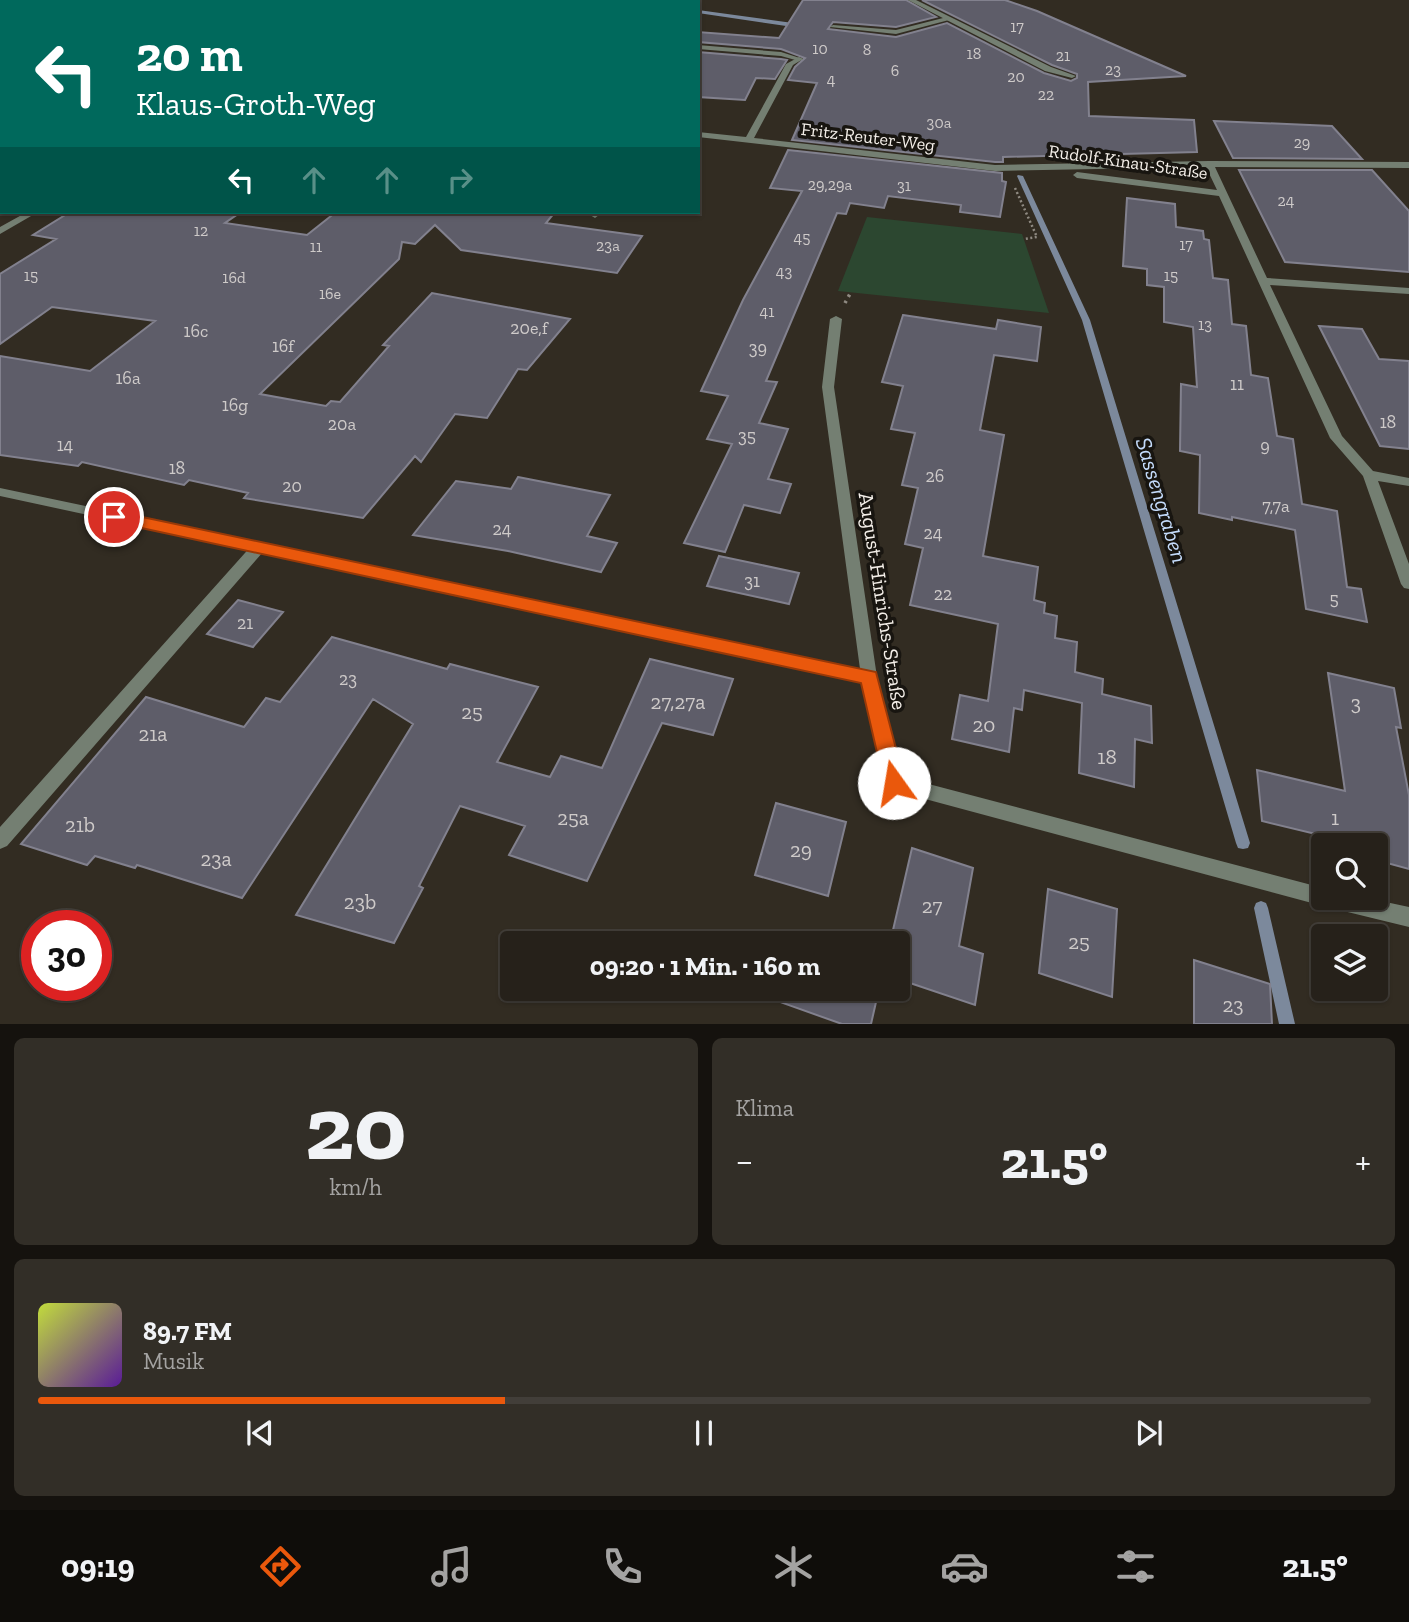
<!DOCTYPE html>
<html lang="de">
<meta charset="utf-8">
<style>
:root{--surface:#26211a;--page:#322e27;--text:#f1f3f6;--muted:#a4a3a2;--line:#423e39;--accent:#ea580c}
body{margin:0;font-family:"Zilla Slab",serif;background:var(--page);color:var(--text);height:100vh;display:flex;flex-direction:column;font-size:26px;white-space:nowrap}
*{box-sizing:border-box;margin:0}
p{font-size:23px;color:var(--muted)}
.icon{flex:none;width:38px;height:38px;fill:none;stroke:currentColor;stroke-width:2;stroke-linecap:round;stroke-linejoin:round}
.map{position:relative;height:1024px;overflow:hidden}
.sheet{display:flex;flex-direction:column;gap:14px;padding:14px;background:#15120e;flex:1}
.sheet>*{flex:none}
.guide{position:absolute;left:0px;top:0px;width:700px;height:214px;box-shadow:0 2px 5px #0004,0 0 0 2px var(--line);background:#00695c;color:#fff;overflow:hidden}
.tools{position:absolute;left:1311px;top:833px;display:grid;gap:14px}
.tools a{display:grid;place-items:center;width:77px;height:77px;border-radius:7px;background:var(--surface);box-shadow:0 2px 5px #0004,0 0 0 2px var(--line);font-size:35px}
.speed{position:absolute;left:21px;top:910px;display:flex;gap:14px;font-size:35px;font-weight:700;text-align:center}
.speed>*{display:grid;place-content:center;width:91px;height:91px;border-radius:50%;background:var(--surface);box-shadow:0 2px 5px #0004,0 0 0 2px var(--line);line-height:1}
.speed .limit{border:10px solid #d22;background:#fff;color:#111}
.pin{position:absolute;display:grid;place-items:center;width:60px;height:60px;color:#fff;margin:-30px;border:4px solid #fff;border-radius:50%;box-shadow:0 2px 7px #0007}
.me{position:absolute;width:77px;margin:-38px;rotate:347deg;stroke-linejoin:round;filter:drop-shadow(0 0 5px #0008)}
.turn{display:flex;align-items:center;gap:24px;height:147px;padding:0 21px;font-size:32px}
.turn .icon{width:91px;height:91px;stroke-width:2.5}
.turn b{display:block;font-size:49px;line-height:60px}
.lanes{display:flex;align-items:center;height:66px;padding:0 21px;background:#0003;justify-content:center;gap:35px;direction:ltr}
.lanes .off{opacity:.35}
.big{font-size:52px;font-weight:700;line-height:1.1}
.sheet .card{flex:1;display:flex;flex-direction:column;justify-content:center;gap:10px;min-width:0;padding:0 24px;border-radius:10px;background:var(--page)}
.sheet .dial{align-items:center;gap:0}
.dial b{font-size:91px;line-height:1}
.song{display:flex;align-items:center;gap:21px}
.cover{width:84px;height:84px;border-radius:10px;background:linear-gradient(135deg,hsl(70 70% 55%),hsl(270 70% 35%))}
.played{height:7px;border-radius:4px;background:linear-gradient(90deg,var(--accent) 35%,var(--line) 35%)}
.keys{display:flex;justify-content:space-around;direction:ltr}
.heat{display:flex;justify-content:space-between;align-items:center;font-size:38px;direction:ltr}
.sheet .tiles{flex:1;display:grid;gap:14px;grid-template-columns:1fr 1fr}
.card:last-child{grid-column:span 2}
.trip{position:absolute;left:500px;top:931px;width:410px;height:70px;border-radius:7px;background:var(--surface);box-shadow:0 2px 5px #0004,0 0 0 2px var(--line);font-weight:700;line-height:70px;text-align:center}
.menu{display:flex;height:112px;justify-content:space-around;align-items:center;background:#0f0d0a;color:var(--muted)}
.menu .icon{width:49px;height:49px}
.menu .current{color:var(--accent)}
.menu b{font-size:32px;color:var(--text)}
.map>svg:first-child{display:block}
</style>
<div class="map">
<svg width="1409" height="1024" viewBox="0 0 1409 1024">
<rect width="100%" height="100%" fill="#322c22"/>
<path fill="#2c4730" d="M867 217 1022 234 1049 313 838 291Z"/>
<g fill="none" stroke-linecap="round" stroke-linejoin="round">
<path fill="#7c899c" fill-rule="evenodd" d="M698 10 800 24 803 26 800 28 698 13Z
M1018 175 1023 176 1090 320 1250 843 1248 848 1243 849 1238 848 1236 843 1082 320 1017 176Z
M1261 901 1266 903 1268 908 1295 1024H1279L1254 908 1256 903Z"/>
</g>
<path fill="#5e5d69" stroke="#82818e" stroke-width="2" d="M803 0H906L936 17 896 27 833 22 828 29 896 37 947 23 1044 73 1071 81 1077 78V74L1052 65 922 0H1005L1037 11 1186 76 1088 82 1089 116 1194 120 1197 152 1003 157V162H995L792 140 817 83 788 80 795 67 805 58 781 49 698 42V32L779 38Z
M698 52 781 59 787 60 775 79 756 78 745 100 698 97Z
M1214 121 1332 126 1362 159 1233 158Z
M788 150 1002 173V181L1006 182 1000 217 960 212 961 205 888 196 884 208 850 203 846 214 837 213 766 381 777 382 759 423 788 429 768 479 791 484 780 513 744 505 725 552 684 543 732 444 707 439 728 396 701 391 743 300 802 191 770 188Z
M1239 170H1372L1409 211V272L1285 262Z
M1127 198 1175 204 1176 227 1203 231 1204 239 1209 240 1213 278 1228 280 1232 324 1246 326 1251 375 1268 378 1277 436 1293 439 1302 504 1337 511 1347 587 1361 589 1367 622 1306 609 1295 530 1232 517V520L1199 513 1200 455 1180 451 1181 384 1197 387 1193 327 1164 322V287L1147 285V269L1123 266Z
M70 212H241L225 223 307 235 336 212H555L546 223 642 236 617 273 461 250 435 225 415 244 402 242 399 259 260 394 326 406 331 401 340 402 389 346 383 345 432 293 570 319 527 370 518 369 487 418 455 414 421 462 415 456 363 518 244 498 248 493 189 480 184 485 82 462 78 466 0 455V356L90 371 155 321 52 307 0 344V274L56 239 33 235Z
M903 315 996 329 998 320 1041 327 1037 361 994 355 980 430 1004 435 983 556 1038 567 1034 600 1045 603 1044 613 1057 616 1055 638 1077 642 1075 672 1103 679 1102 694 1151 706 1152 743 1135 739 1134 787 1079 773 1082 703 1024 690 1022 710 1014 708 1009 752 952 739 960 695 988 701 998 624 910 605 923 548 905 544 918 488 902 485 915 433 891 429 903 386 882 382Z
M1319 326 1362 329 1379 359 1409 361V449L1380 446Z
M518 477 610 495 587 536 617 543 601 572 508 551 413 535 456 481 511 489Z
M719 556 799 573 789 604 707 586Z
M238 600 283 612 253 647 207 634Z
M332 637 447 669 450 664 538 687 497 762 550 777 561 756 602 768 650 659 733 679 713 735 662 723 587 881 509 855 525 826 460 806 419 886 423 888 394 943 296 915 413 724 373 699 242 898 137 865 135 868 95 856 87 865 21 844 146 697 244 727 266 698 280 702Z
M1328 673 1394 688 1401 728 1396 727 1409 795V869L1376 860V845H1349V842L1262 821 1257 770 1345 791Z
M776 803 846 822 828 896 755 875Z
M912 848 973 868 959 946 983 954 975 1005 898 979V943H890Z
M1048 889 1117 909 1112 997 1039 973Z
M1194 960 1270 984 1272 1024H1194Z
M756 989H879L871 1024H842L755 993Z"/>
<g fill="none" stroke-linecap="round" stroke-linejoin="round">
<path stroke="#8f8a82" stroke-width="2.5" stroke-dasharray="2 2.5" stroke-linecap="butt" d="M1015 188 1037 237 1024 239"/>
<path stroke="#8f8a82" stroke-width="3.5" stroke-dasharray="2.5 4.5" stroke-linecap="butt" d="M845 303 851 292"/>
<path fill="#747f72" fill-rule="evenodd" d="M947 17 949 20 896 34 830 27 833 25 896 30Z
M698 45 781 52 803 59 799 61 781 56 698 49Z
M593 212H603L595 218 590 215Z
M258 543 265 548 263 552 7 846 0 849V827L253 544Z"/>
<path fill="#747f72" fill-rule="evenodd" d="M503 0H510L502 2Z
M908 0H916L1051 67 1076 76 1072 78 1045 71Z
M799 57 803 59 793 65 754 138 995 165 1209 161 1409 162V168L1215 167 1267 278 1409 288V294L1270 285 1342 436 1373 471 1409 478V486L1378 481 1409 564V589L1404 588 1401 584 1363 476 1330 438 1219 196 1077 178 1073 175 1077 172 1217 190 1206 167 995 171 698 137V132L746 137 786 64Z
M27 212H38L0 234V227Z
M836 316 842 319 834 387 877 677 902 777 1323 888V898H1367L1409 907V927L1323 906 888 789 862 682 0 496V488L860 669 822 387 830 319Z"/>
<path fill="#747f72" fill-rule="evenodd" d="M128 0 126 2H118L120 0Z
M0 52H2V56H0Z"/>
</g>
<path fill="#ea580c" stroke="#983908" stroke-width="2" d="M114 511 876 672 905 783 902 789 894 792 887 789 884 783 861 683 109 521 106 517Z"/>
<g text-anchor="middle" dominant-baseline="central" stroke-width="7" stroke-linejoin="round" paint-order="stroke">
<g font-size="16" fill="#cecac9">
<text x="1017" y="26">17</text>
<text x="820" y="48">10</text>
<text x="867" y="49">8</text>
<text x="974" y="53">18</text>
<text x="1063" y="55">21</text>
<text x="1113" y="69">23</text>
<text x="895" y="70">6</text>
<text x="1016" y="76">20</text>
<text x="831" y="79">4</text>
<text x="1046" y="94">22</text>
<text x="939" y="122">30a</text>
<text x="1302" y="142">29</text>
<text x="830" y="184">29,29a</text>
<text x="904" y="185">31</text>
<text x="1286" y="200">24</text>
<text x="201" y="230">12</text>
<text x="802" y="237">45</text>
<text x="1186" y="244">17</text>
<text x="608" y="245">23a</text>
<text x="316" y="246">11</text>
<text x="784" y="271">43</text>
<text x="31" y="275">15</text>
<text x="1171" y="275">15</text>
<text x="234" y="277">16d</text>
<text x="330" y="293">16e</text>
<text x="767" y="311">41</text>
<text x="1205" y="324">13</text>
</g>
<g font-size="18" fill="#f4efe9" stroke="#181510">
<text transform="translate(868 137) rotate(7)">Fritz-Reuter-Weg</text>
<text transform="translate(1128 162) rotate(8)">Rudolf-Kinau-Straße</text>
</g>
<g font-size="18" fill="#cecac9">
<text x="529" y="328">20e,f</text>
<text x="196" y="331">16c</text>
<text x="283" y="346">16f</text>
<text x="758" y="348">39</text>
<text x="128" y="378">16a</text>
<text x="1237" y="384">11</text>
<text x="235" y="405">16g</text>
<text x="1388" y="422">18</text>
<text x="342" y="424">20a</text>
<text x="747" y="436">35</text>
<text x="65" y="445">14</text>
<text x="1265" y="446">9</text>
<text x="177" y="468">18</text>
<text x="935" y="476">26</text>
<text x="292" y="486">20</text>
<text x="1276" y="506">7,7a</text>
<text x="502" y="529">24</text>
<text x="933" y="533">24</text>
<text x="752" y="581">31</text>
<text x="943" y="594">22</text>
<text x="1334" y="599">5</text>
<text x="245" y="623">21</text>
<text x="348" y="679">23</text>
</g>
<g font-size="21" fill="#f4efe9" stroke="#181510">
<text transform="translate(883 601) rotate(81)">August-Hinrichs-Straße</text>
</g>
<g font-size="21" fill="#cecac9">
<text x="678" y="701">27,27a</text>
<text x="1356" y="702">3</text>
<text x="472" y="711">25</text>
<text x="984" y="724">20</text>
<text x="153" y="733">21a</text>
<text x="1107" y="756">18</text>
<text x="573" y="817">25a</text>
<text x="1335" y="817">1</text>
<text x="80" y="824">21b</text>
<text x="801" y="849">29</text>
<text x="216" y="858">23a</text>
<text x="360" y="901">23b</text>
<text x="932" y="905">27</text>
<text x="1079" y="941">25</text>
<text x="1233" y="1004">23</text>
</g>
<g font-size="23" font-style="italic" fill="#c5dcfc" stroke="#181510">
<text transform="translate(1162 500) rotate(73)">Sassengraben</text>
</g>
</g>
</svg>
<div class="tools">
<a><svg class="icon" aria-label="search" viewBox="0 0 24 24"><circle cx="10" cy="10" r="6"/><path d="M15 15l6 6"/></svg></a>
<a><svg class="icon" aria-label="layers" viewBox="0 0 24 24"><path d="M12 4l9 5-9 5-9-5zM3 14l9 5 9-5"/></svg></a>
</div>
<div class="speed"><div class="limit">30</div></div>
<div class="pin" style="left:114px;top:517px;background:#d93025"><svg class="icon" aria-label="arrive" viewBox="0 0 24 24"><path d="M6 21V4h12l-3 4 3 4H6"/></svg></div>
<svg class="me" style="left:894px;top:783px" viewBox="-20 -20 40 40"><circle r="19" fill="#fff"/><path d="M0-13L10 11 0 6-10 11z" fill="#ea580c"/></svg>
<div class="trip">09:20 · 1 Min. · 160 m</div>
<div class="guide">
<div class="turn"><svg class="icon" aria-label="left" viewBox="0 0 24 24"><path d="M17 20v-9H6M10 6l-5 5 5 5"/></svg><div><b>20 m</b>Klaus-Groth-Weg</div></div>
<div class="lanes"><svg class="icon" aria-label="left" viewBox="0 0 24 24"><path d="M17 20v-9H6M10 6l-5 5 5 5"/></svg><svg class="icon off" aria-label="ahead" viewBox="0 0 24 24"><path d="M12 20V5M6 11l6-6 6 6"/></svg><svg class="icon off" aria-label="ahead" viewBox="0 0 24 24"><path d="M12 20V5M6 11l6-6 6 6"/></svg><svg class="icon off" aria-label="right" viewBox="0 0 24 24"><path d="M7 20v-9h11M14 6l5 5-5 5"/></svg></div>
</div>
</div>
<section class="sheet">
<div class="tiles">
<div class="card dial"><b>20</b><p>km/h</p></div>
<div class="card"><p>Klima</p>
<div class="heat"><a>−</a><b class="big">21.5°</b><a>+</a></div>
</div>
<div class="card">
<div class="song"><i class="cover"></i><div><b>89.7 FM</b><p>Musik</p></div></div>
<div class="played"></div>
<div class="keys"><svg class="icon" aria-label="previous" viewBox="0 0 24 24"><path d="M18 5L8 12l10 7zM5 5v14"/></svg><svg class="icon" aria-label="pause" viewBox="0 0 24 24"><path d="M8 5v14M16 5v14"/></svg><svg class="icon" aria-label="next" viewBox="0 0 24 24"><path d="M6 5l10 7-10 7zM19 5v14"/></svg></div>
</div>
</div>
</section>
<nav class="menu">
<b>09:19</b>
<svg class="icon current" aria-label="directions" viewBox="0 0 24 24"><path d="M12 3l9 9-9 9-9-9zM9 14v-3h6M13 9l2 2-2 2"/></svg>
<svg class="icon" aria-label="music" viewBox="0 0 24 24"><path d="M9 18V5l10-2v13"/><circle cx="6" cy="18" r="3"/><circle cx="16" cy="16" r="3"/></svg>
<svg class="icon" aria-label="phone" viewBox="0 0 24 24"><path d="M5 4h4l2 5-3 2q2 4 5 5l2-3 5 2v4C11 20 4 13 5 4z"/></svg>
<svg class="icon" aria-label="climate" viewBox="0 0 24 24"><path d="M12 3v18M4 7l16 10M4 17L20 7"/></svg>
<svg class="icon" aria-label="car" viewBox="0 0 24 24"><path d="M5 17H2v-5l4-1 3-4h7l3 4 3 1v5h-3M9 17h6M6 11h13"/><circle cx="7" cy="17" r="2"/><circle cx="17" cy="17" r="2"/></svg>
<svg class="icon" aria-label="filters" viewBox="0 0 24 24"><path d="M4 7h16M4 17h16"/><circle cx="9" cy="7" r="2"/><circle cx="15" cy="17" r="2"/></svg>
<b>21.5°</b>
</nav>
